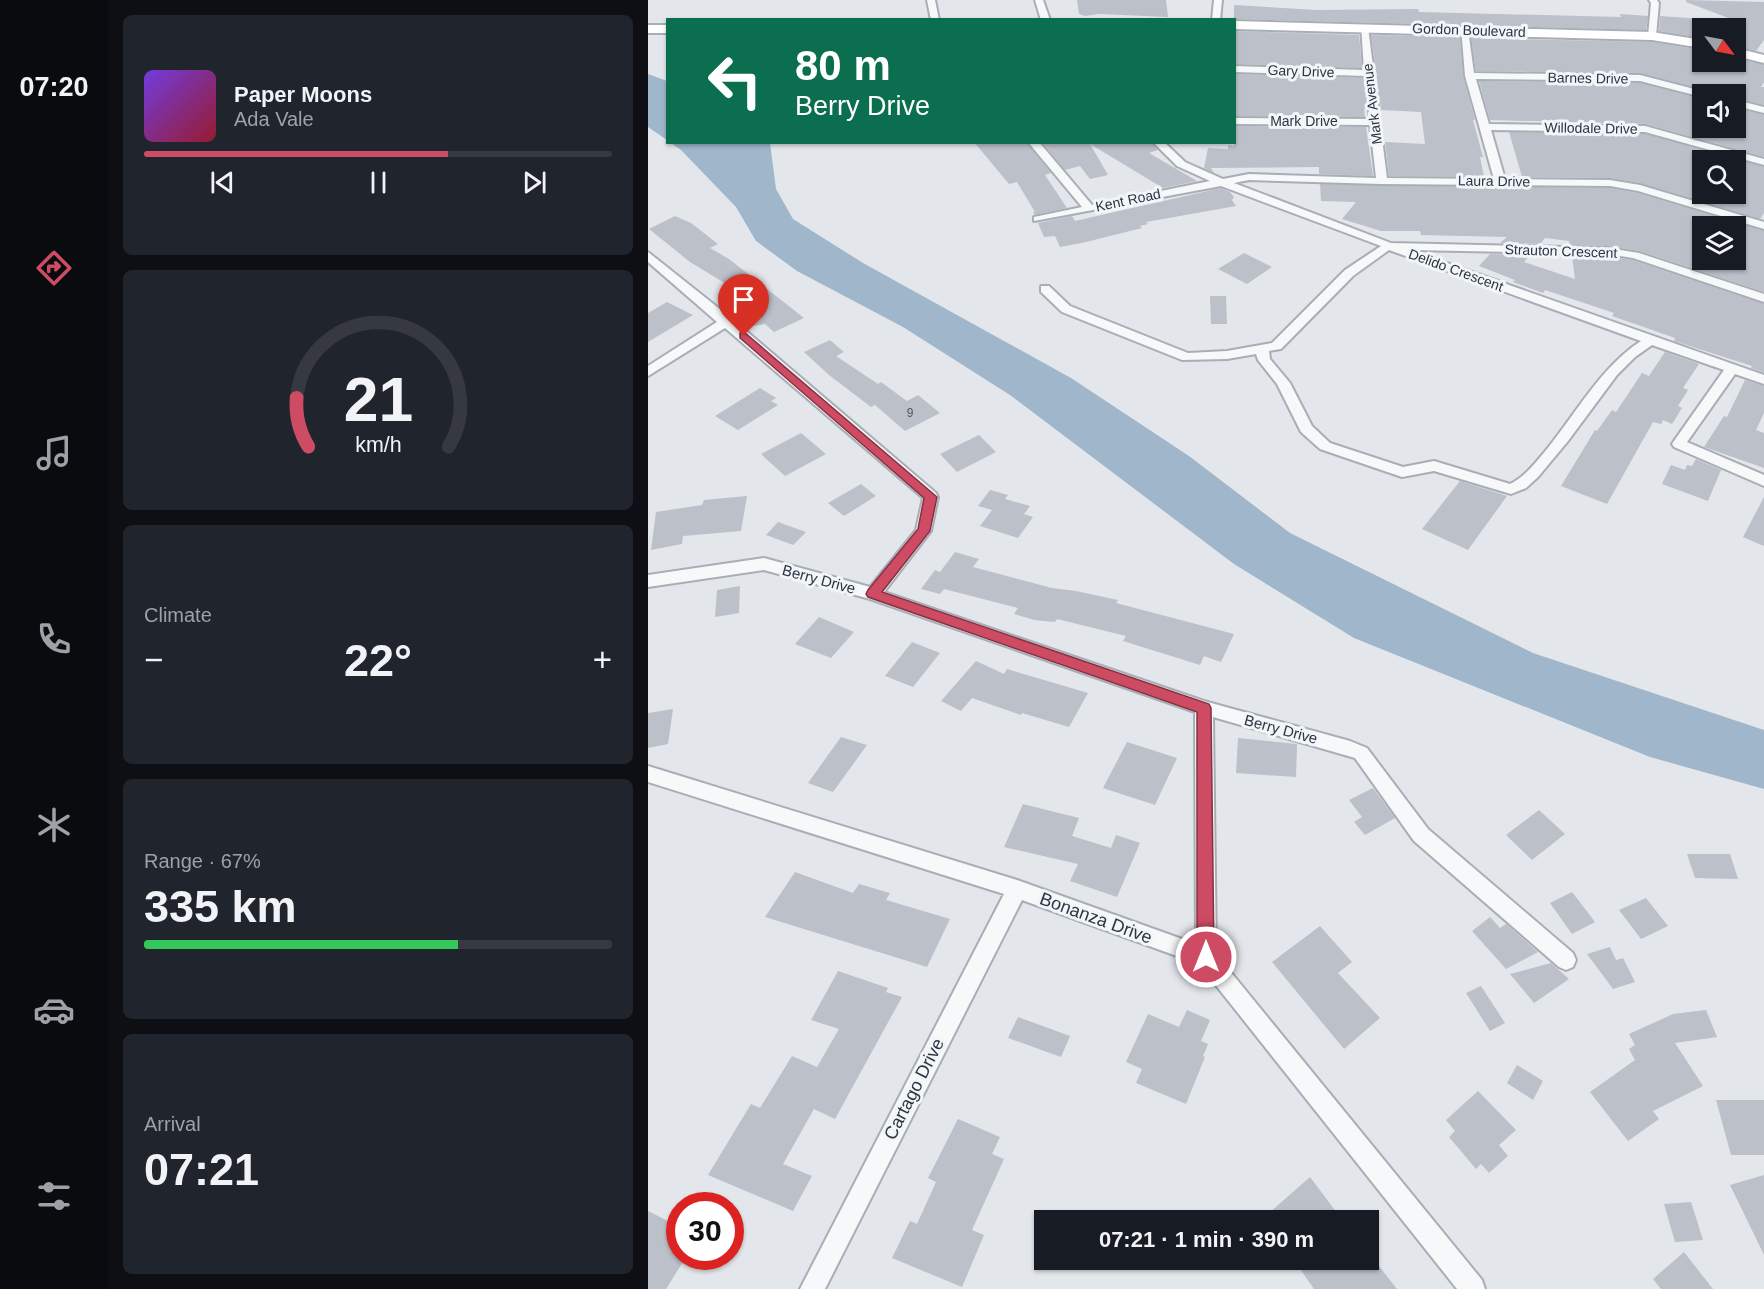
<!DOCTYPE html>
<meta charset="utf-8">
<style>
:root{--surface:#171b24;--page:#20242c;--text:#f1f3f6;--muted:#9ea1a6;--line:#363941;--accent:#ce4b64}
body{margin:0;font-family:Helvetica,sans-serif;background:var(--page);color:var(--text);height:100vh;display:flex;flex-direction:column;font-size:22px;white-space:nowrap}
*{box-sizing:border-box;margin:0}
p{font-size:20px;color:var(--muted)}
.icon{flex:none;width:33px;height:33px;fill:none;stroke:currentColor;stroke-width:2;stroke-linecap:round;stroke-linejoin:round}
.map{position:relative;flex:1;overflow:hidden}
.sheet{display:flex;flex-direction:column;gap:15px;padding:15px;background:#0d0f14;width:540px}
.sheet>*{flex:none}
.top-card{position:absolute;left:18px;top:18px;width:570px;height:126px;border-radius:0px;box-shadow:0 2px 4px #0004;background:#0b6e4f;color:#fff;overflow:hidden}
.needle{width:39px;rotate:122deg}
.buttons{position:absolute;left:1044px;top:18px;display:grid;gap:12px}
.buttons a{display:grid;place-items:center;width:54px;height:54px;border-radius:0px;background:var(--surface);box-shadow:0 2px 4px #0004;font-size:30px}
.speed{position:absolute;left:18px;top:1192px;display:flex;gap:12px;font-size:30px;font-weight:700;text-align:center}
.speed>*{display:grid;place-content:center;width:78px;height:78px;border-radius:50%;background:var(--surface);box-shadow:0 2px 4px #0004;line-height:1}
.speed .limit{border:9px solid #d22;background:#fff;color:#111}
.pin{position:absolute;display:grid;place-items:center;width:51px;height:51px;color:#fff;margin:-62px -26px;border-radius:50% 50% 50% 0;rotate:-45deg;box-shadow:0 0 6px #0007}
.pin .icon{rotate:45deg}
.me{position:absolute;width:66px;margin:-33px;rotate:0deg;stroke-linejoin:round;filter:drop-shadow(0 0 4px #0008)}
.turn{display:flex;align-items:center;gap:21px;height:126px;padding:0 30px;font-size:27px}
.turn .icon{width:78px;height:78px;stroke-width:2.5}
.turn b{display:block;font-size:42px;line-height:51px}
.big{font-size:45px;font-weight:700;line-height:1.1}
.sheet .widget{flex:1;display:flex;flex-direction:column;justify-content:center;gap:9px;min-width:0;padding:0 21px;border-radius:9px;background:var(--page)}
.sheet .dial{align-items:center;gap:0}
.dial svg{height:156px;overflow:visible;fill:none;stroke:var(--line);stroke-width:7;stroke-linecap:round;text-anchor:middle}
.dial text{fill:var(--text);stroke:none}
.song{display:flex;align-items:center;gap:18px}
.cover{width:72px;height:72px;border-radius:9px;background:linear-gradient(135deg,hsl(260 70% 55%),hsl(350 70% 35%))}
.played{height:6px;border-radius:3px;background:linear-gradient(90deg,var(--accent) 65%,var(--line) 65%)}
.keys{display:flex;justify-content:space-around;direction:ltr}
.heat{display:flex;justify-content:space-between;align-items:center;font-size:33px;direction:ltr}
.charge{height:9px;border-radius:4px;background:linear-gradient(90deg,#34c759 67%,var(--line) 0)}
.trip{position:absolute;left:386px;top:1210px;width:345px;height:60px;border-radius:0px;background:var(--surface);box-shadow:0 2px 4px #0004;font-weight:700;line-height:60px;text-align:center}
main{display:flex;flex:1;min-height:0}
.tab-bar{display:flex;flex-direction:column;width:108px;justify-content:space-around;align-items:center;background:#090b0e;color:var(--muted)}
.tab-bar .icon{width:42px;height:42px}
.tab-bar .current{color:var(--accent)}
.tab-bar b{font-size:27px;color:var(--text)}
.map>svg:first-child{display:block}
</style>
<main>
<nav class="tab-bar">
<b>07:20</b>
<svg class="icon current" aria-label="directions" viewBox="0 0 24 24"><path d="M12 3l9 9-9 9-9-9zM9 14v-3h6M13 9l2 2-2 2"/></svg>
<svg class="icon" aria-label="music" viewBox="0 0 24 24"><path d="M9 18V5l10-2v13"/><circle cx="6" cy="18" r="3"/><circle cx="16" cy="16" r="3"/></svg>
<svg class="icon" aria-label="phone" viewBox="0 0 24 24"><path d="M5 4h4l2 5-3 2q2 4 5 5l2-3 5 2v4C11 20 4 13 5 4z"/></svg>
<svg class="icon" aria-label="climate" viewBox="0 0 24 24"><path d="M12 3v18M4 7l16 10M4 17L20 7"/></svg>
<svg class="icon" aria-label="car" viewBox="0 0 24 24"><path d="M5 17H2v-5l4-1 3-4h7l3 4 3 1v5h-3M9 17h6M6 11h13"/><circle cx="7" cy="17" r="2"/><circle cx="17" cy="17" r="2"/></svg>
<svg class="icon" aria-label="filters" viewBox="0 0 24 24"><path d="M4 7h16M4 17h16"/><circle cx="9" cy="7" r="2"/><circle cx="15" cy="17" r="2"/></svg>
</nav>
<section class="sheet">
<div class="widget">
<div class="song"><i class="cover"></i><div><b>Paper Moons</b><p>Ada Vale</p></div></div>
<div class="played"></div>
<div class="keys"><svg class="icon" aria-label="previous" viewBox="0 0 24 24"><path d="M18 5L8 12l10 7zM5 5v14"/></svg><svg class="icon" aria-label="pause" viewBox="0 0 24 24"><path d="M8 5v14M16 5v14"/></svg><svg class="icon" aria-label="next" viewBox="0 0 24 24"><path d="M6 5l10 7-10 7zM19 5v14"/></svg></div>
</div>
<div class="widget dial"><svg viewBox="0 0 100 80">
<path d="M14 69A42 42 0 1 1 86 69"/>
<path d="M14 69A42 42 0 0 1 8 44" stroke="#ce4b64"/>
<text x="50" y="56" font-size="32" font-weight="700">21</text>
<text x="50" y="72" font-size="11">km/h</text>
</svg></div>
<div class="widget"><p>Climate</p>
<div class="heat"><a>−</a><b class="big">22°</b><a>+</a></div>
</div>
<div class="widget"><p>Range · 67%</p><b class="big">335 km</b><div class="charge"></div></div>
<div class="widget"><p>Arrival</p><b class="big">07:21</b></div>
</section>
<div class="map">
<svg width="1116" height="1289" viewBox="0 0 1116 1289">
<rect width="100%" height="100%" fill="#e3e7eb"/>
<path fill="#9fb6cb" d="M0 74 19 81V140L0 127Z
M23 143H122L128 189 145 219 215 263 423 378 541 456 642 533 885 653 1116 730V789L1002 757 706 638 586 564 362 395 255 327 149 271 108 241 88 207 33 150Z"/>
<path fill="#bbc0c9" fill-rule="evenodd" d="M429 0H518L520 17 451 14 437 16 431 14Z
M1038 0 1116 2V40L1108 51 1088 46V21L1091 22 1038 2Z
M586 5 669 10 770 9 771 12 973 17 972 14 1000 16 998 30 586 19Z
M1012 16 1054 19V38L1011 31Z
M586 31 711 35 714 68 586 64Z
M723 35 812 37 815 76 827 120H825L835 157H832L836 177 741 176 737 142 777 144 773 112 733 110Z
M823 38 1004 42 1054 50V62H1088V58L1116 65V82L1113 87H1116V105L1088 98V94L1054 86V89L992 73 828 71Z
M586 74 715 78 719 109H716L717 117 586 116Z
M831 81 992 83 1054 99V128H1074L1088 131V108L1116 115V157L998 124 842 120Z
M586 126 718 127 725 176 671 174V167L563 168 566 173 556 168 560 148 580 149V145L586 146Z
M861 132 997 134 1116 167V213L1112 219 992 183 962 178 874 177ZM1054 160H1088V194H1054Z
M326 142H378L403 173 397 175 419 208 387 215 385 212H387L369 182 361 184Z
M394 142H503L510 150 501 153 549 181 515 188 442 144 460 175 442 179 432 166 417 170Z
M672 184 962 188 989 193 1116 231V292L992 251 960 246 922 245 921 241 897 238 892 244 852 243 859 237 773 235 772 231H733L694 219 708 202 673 201ZM1054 226H1088V260H1054Z
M573 188 582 192 586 197 584 200 588 206 498 222 500 224 492 226 494 228 434 243 412 247 407 236 396 237 390 223 424 216 427 221Z
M27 216 43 223 70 244 62 248 81 259 156 318 126 332 117 324 97 327 89 320 105 313 86 296 93 293 42 262 1 229Z
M596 253 624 267 599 284 570 269Z
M842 254 882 255 876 262 927 279 924 256H960L984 260 1116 304V373L1103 368 1104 366 1026 341 1027 338 964 316 966 313 897 290 895 293 865 282 867 280 831 266Z
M562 296H578L579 324H563Z
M19 302 45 315 0 342V313Z
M182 340 196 352 188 356 230 384 233 382 259 401 270 395 292 413 257 431 227 405 223 407 181 375 156 352Z
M1017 352 1051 364 1035 388 1040 390 1030 406 1034 408 1024 424 1015 420 1013 424 1005 422 959 504 913 486 947 430 949 431 964 410 968 412 994 373 1001 376Z
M1097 380 1116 386V413L1108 430 1116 433V468L1056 447 1076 416 1079 417Z
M112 388 128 398 123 401 130 405 90 430 67 416Z
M153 433 178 454 137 476 113 454Z
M331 435 348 452 309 472 292 454Z
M1048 459 1073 470 1060 501 1014 484 1023 465 1037 470 1039 465 1044 466Z
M812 481 859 496 820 550 774 529Z
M213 484 228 496 196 516 180 503Z
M342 490 360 495 357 499 382 506 376 514 385 517 370 538 332 526 344 510 330 506Z
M99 496 93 531 35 536 34 544 3 550 8 512 54 505 56 500Z
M1116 497V546L1095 537Z
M130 522 158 532 145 545 118 535Z
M307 552 331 559 325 567 404 588 428 591 470 600 468 603 586 634 573 662 556 656 552 665 475 641 478 636 409 619 407 622 386 620 366 614 370 608 296 589 292 594 273 589 287 570 292 572Z
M92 586 91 613 67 617 69 590Z
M171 617 206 632 183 658 147 644Z
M264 642 292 653 265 687 237 676Z
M328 661 356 674 359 669 440 693 421 727 374 713 373 715 324 698 313 711 293 701Z
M25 709 20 744 0 748V713Z
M193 737 219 745 185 792 160 783Z
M590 738 649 744 648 777 588 773Z
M479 742 529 758 507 805 455 788Z
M725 788 747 818 717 835 706 822 714 817 701 800Z
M375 804 431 818 424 836 463 848 468 835 492 843 469 897 422 881 430 864 356 847Z
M891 810 917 834 884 860 858 835Z
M1039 854H1082L1090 879 1047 878Z
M147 872 205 893 211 884 242 893 238 900 302 919 279 967 117 917Z
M924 892 947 922 924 934 902 903Z
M998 898 1020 926 993 939 971 910Z
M842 917 852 928 858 924 890 952 858 969 824 931Z
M672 926 704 962 690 973 732 1018 696 1049 624 962Z
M962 947 968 960 975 958 987 982 965 989 939 954Z
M903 963 921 979 886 1003 862 974Z
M190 971 240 988 238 992 254 997 187 1119 166 1109 135 1164 164 1176 145 1211 60 1175 103 1104 112 1108 144 1056 169 1067 191 1029 163 1020Z
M833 986 857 1023 842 1031 818 993Z
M539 1010 562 1020 553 1041 560 1044 555 1056 557 1057 538 1104 488 1083 494 1069 478 1062 500 1014 531 1027Z
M1058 1010 1069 1037 1027 1043 1055 1086 1005 1111 1011 1119 980 1141 942 1092 987 1060 981 1049 987 1045 981 1034 1025 1014Z
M370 1017 422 1036 413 1057 360 1038Z
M869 1065 895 1081 885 1100 859 1083Z
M830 1091 868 1130 851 1145 860 1156 841 1173 833 1164 828 1169 801 1137 807 1131 798 1120Z
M1068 1100H1116V1155H1083Z
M310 1119 352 1137 344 1154 356 1159 324 1230 336 1235 314 1287 244 1258 262 1221 269 1224 288 1182 280 1178Z
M1116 1175V1255L1082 1185Z
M662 1177 695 1221H612Z
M1043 1202 1055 1240 1027 1242 1016 1204Z
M0 1211 32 1227V1257H38L18 1289H0Z
M720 1252 749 1289H666L646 1260H720Z
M1036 1252 1065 1289H1013L1005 1279Z"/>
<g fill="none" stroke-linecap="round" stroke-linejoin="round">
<g stroke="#a8aeb6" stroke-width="4">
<path id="street" d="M279 0H287L291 20H283Z
M387 0H395L402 20H393Z
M566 0H574L572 20H564Z
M1001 0H1009L1011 3 1008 36 1004 39 1000 36 1003 3Z
M713 25 720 27 739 178 846 179 817 76 813 27 820 29 826 73 992 75 1058 92 1059 94H1054V97L992 81 828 79 841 124 997 126 1116 159V165L997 132 843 130 857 179 962 180 992 185 1116 222V229L990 191 962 186 733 184 601 180 586 183 743 243 960 248 991 253 1116 294V302L985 258 960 254 762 250 1116 375V384L1087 374 1039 442 1116 475V486L1026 447 1024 444 1026 441 1076 370 1004 345 987 357 969 375 920 441 890 477 878 488 863 494 786 471 754 477 672 449 653 432 629 384 610 360 608 354 579 359 534 360 414 312 393 292V286H401L422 306 540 353 579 351 624 343 697 270 733 246 573 186 386 221V217L434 207 380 142H391L444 205 562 181 529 166 505 142H516L537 162 575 179 601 174 728 178 722 125 586 124V118L722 119 717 76 586 72V66L716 70ZM741 250 993 341C953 367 929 412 899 449 889 461 877 477 862 484L786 461 755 467 682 443 664 426 642 383 622 359 621 351 633 349 705 276Z
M1088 100 1116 107V113L1088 106Z
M0 252 83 318 288 493 290 497 283 531 236 592 556 701 702 741 719 748 780 829 925 953 928 960 925 967 918 970 911 967 766 841 707 758 565 717 568 954 834 1280 837 1289H809L551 964 374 900 177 1289H152L356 894 0 782V766L369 880 548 944 547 712 222 599 116 570 0 587V575L116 558 222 587 268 530 275 498 77 328 0 376V366L69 322 0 262Z"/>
</g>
<g stroke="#a8aeb6" stroke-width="4">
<path id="secondary" d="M586 21 1004 32 1054 40V48L1004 40 586 29Z
M0 25H20V33H0Z
M1088 48 1116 55V63L1088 56Z"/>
</g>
<use href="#street" fill="#f6f8f9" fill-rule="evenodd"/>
<use href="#secondary" fill="#fff" fill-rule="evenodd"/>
</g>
<path fill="#ce4b64" stroke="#863141" stroke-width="1.5" d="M96 332 289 497 282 531 234 592 561 704 563 708 566 957 564 963 558 965 552 963 549 957V712L220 597 218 594 220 590 270 529 276 498 92 338V333Z"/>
<g text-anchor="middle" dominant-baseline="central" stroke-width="6" stroke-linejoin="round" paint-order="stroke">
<g font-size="12" fill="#4f5865">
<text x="262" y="413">9</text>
</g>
<g font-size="14" fill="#2b3544" stroke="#f3f6f8">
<text transform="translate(821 30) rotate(2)">Gordon Boulevard</text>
<text transform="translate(653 71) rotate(2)">Gary Drive</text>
<text transform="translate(940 78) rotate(1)">Barnes Drive</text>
<text transform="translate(724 104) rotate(-97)">Mark Avenue</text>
<text x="656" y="121">Mark Drive</text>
<text transform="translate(943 128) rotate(1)">Willodale Drive</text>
<text transform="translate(846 181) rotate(1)">Laura Drive</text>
<text transform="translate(480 200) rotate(-12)">Kent Road</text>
<text transform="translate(913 251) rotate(2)">Strauton Crescent</text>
<text transform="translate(808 270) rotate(20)">Delido Crescent</text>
</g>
<g font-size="15" fill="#2b3544" stroke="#f3f6f8">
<text transform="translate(171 579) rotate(15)">Berry Drive</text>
<text transform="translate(633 729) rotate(15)">Berry Drive</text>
</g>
<g font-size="18" fill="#2b3544" stroke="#f3f6f8">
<text transform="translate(448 918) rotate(20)">Bonanza Drive</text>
<text transform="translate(266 1089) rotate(-63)">Cartago Drive</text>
</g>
</g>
</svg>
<div class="buttons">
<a><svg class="needle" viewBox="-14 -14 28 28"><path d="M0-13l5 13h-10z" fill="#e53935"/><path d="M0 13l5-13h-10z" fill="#9ea1a6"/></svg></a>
<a><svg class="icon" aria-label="sound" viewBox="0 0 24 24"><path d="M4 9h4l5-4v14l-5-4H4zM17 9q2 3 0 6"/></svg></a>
<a><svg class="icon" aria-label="search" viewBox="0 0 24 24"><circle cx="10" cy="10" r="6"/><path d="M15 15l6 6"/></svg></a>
<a><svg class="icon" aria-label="layers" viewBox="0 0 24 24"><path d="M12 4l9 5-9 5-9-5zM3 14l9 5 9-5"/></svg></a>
</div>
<div class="speed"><div class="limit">30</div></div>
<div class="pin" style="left:96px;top:336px;background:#d93025"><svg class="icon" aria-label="arrive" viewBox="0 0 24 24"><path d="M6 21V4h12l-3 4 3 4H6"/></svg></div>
<svg class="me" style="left:558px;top:957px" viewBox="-20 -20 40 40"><circle r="17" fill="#ce4b64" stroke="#fff" stroke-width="3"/><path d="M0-11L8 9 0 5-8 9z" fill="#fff"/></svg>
<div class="trip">07:21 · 1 min · 390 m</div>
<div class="top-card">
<div class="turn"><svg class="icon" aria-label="left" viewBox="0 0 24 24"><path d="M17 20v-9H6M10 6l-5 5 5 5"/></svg><div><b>80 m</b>Berry Drive</div></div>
</div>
</div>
</main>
